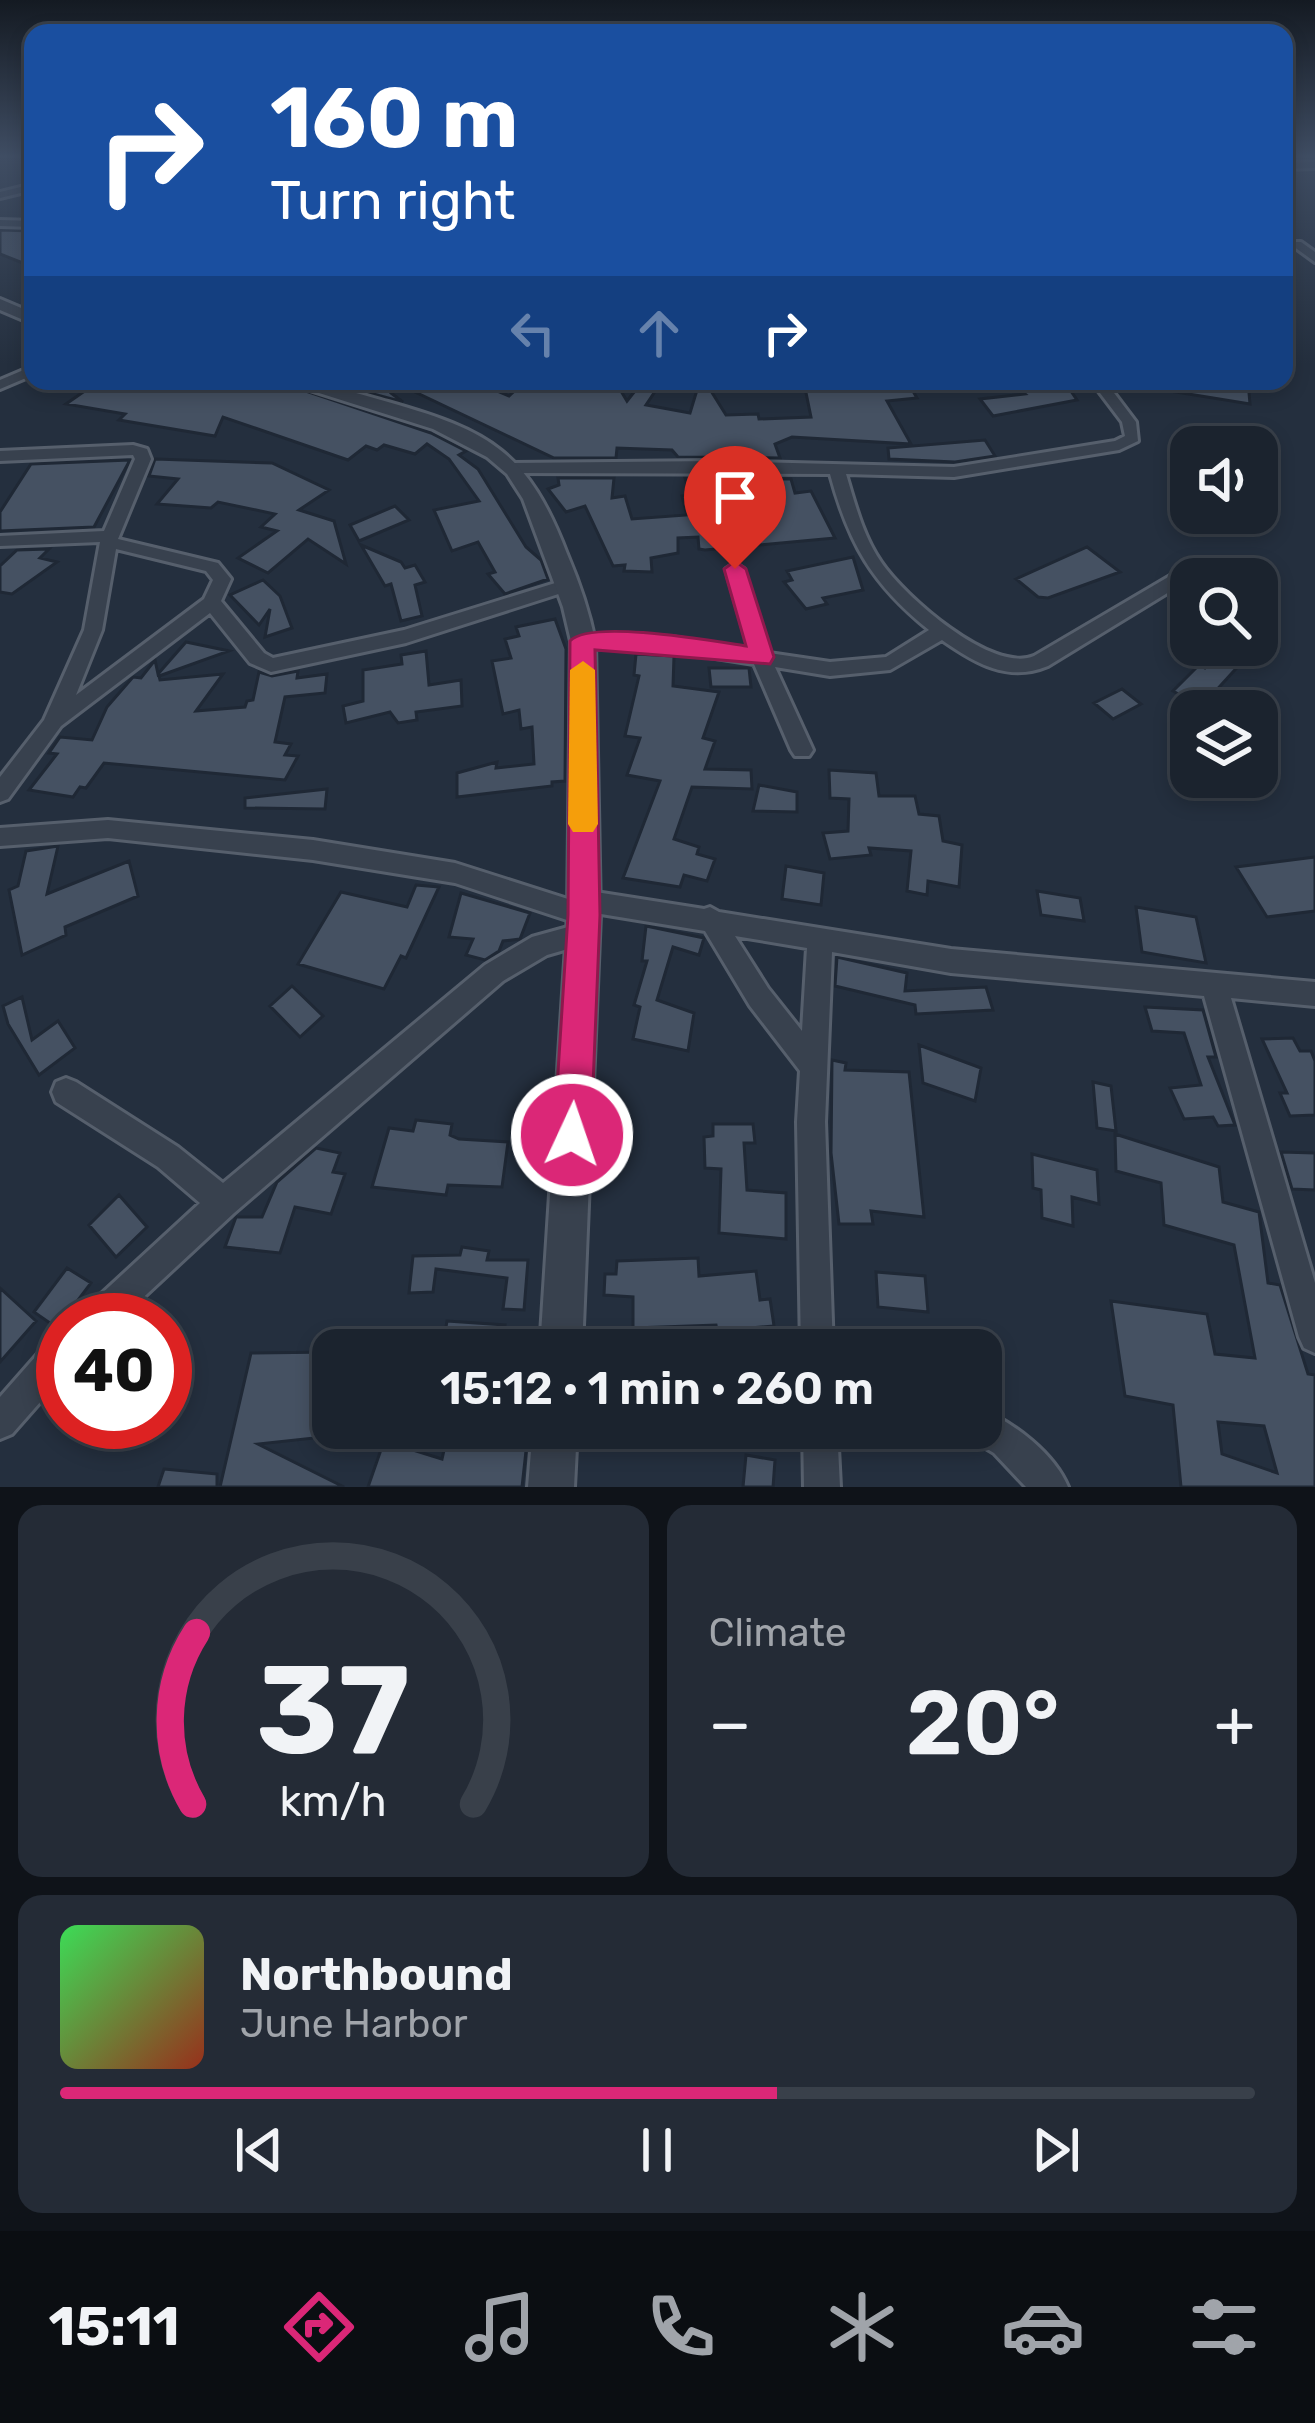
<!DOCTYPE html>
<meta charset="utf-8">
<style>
:root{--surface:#1b232e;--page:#242b36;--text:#f1f3f6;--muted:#a0a4aa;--line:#39404a;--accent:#db2777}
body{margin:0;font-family:Rubik,sans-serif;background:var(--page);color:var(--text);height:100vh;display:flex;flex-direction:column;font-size:45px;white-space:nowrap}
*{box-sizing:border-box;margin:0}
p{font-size:39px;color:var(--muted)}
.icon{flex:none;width:66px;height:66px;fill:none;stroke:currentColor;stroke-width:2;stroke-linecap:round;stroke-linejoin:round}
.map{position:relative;height:1487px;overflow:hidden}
.side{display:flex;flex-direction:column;gap:18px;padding:18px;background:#0f1319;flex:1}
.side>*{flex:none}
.guide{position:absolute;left:24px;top:24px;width:1269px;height:366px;border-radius:24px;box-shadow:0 6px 18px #0003,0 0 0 3px var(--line);background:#1a4fa0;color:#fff;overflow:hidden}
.tools{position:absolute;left:1170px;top:426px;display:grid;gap:24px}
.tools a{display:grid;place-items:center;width:108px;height:108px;border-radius:24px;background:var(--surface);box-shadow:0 6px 18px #0003,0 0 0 3px var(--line);font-size:60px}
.speed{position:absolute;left:36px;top:1293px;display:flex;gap:24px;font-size:60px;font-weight:700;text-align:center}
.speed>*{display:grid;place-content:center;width:156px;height:156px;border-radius:50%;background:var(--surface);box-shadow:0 6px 18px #0003,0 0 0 3px var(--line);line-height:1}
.speed .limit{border:18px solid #d22;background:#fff;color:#111}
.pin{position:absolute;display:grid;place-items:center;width:102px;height:102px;color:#fff;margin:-123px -51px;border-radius:50% 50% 50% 0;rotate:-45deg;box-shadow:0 0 12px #0007}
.pin .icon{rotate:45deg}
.me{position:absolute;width:132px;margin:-66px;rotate:3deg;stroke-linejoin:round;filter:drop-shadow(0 0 9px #0008)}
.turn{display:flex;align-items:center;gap:42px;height:252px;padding:0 48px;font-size:54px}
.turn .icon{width:156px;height:156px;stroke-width:2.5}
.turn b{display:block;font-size:84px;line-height:102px}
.lanes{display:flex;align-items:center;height:114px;padding:0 48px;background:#0003;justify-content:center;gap:60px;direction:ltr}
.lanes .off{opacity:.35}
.big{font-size:90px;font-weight:600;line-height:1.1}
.side .card{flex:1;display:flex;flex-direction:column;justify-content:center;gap:18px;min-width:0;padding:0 42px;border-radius:24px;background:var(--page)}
.side .dial{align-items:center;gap:0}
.dial svg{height:312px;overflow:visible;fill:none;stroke:var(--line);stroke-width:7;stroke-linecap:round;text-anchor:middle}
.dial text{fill:var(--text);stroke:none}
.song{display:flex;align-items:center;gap:36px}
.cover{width:144px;height:144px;border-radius:18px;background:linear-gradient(135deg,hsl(130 70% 55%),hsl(10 70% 35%))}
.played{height:12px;border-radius:6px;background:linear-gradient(90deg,var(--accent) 60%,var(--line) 60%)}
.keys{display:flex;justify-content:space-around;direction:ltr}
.heat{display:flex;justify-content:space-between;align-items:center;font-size:66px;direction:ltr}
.side .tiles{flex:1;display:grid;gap:18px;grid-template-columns:1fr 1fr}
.card:last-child{grid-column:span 2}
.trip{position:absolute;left:312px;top:1329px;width:690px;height:120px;border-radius:24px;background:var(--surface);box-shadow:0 6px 18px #0003,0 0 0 3px var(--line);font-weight:600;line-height:120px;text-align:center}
.menu{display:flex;height:192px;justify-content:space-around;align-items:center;background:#0b0e12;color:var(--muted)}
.menu .icon{width:84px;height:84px}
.menu .selected{color:var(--accent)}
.menu b{font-size:54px;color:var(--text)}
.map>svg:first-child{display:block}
</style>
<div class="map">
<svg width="1315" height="1487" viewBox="0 0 1315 1487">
<rect width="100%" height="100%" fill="#242f3e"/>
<path fill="#455162" stroke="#1f2835" stroke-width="3" fill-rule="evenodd" d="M0 230 33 231V267L0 254Z
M99 381H276L431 433 466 451 459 455 478 469 526 547 541 560 548 579 505 594 488 574 495 572 478 542 452 551 434 510 479 501 449 459 427 444 415 454 384 445 377 450 366 446 348 460 223 417 215 436 119 420 125 414 66 404Z
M325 381H441L488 387 509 396 525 381 562 385 615 381 627 401 638 387 656 390 646 405 690 413 697 390 711 391 726 415 758 414 759 419 811 417 804 383 907 381 917 398 887 401 911 444 792 437 775 444 780 458 678 457 672 450 617 448 616 458H554L396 383 391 393 403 402Z
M1010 381H1064L1077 400 993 416 980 399 1025 394Z
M1171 381H1248L1250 404 1170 391Z
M985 440 995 456 955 462 889 459 888 448Z
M155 459 272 463 329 490 299 510 334 521 346 564 308 539 268 573 238 558 277 531 261 527 275 514 218 502 211 508 157 504 178 479 149 476Z
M130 460 94 527 0 531V512L31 464Z
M558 478H614L612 498 625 496 632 519 687 515 682 496 690 495 685 478 791 479 795 493 811 491 835 538 705 550 699 549 698 537 678 538V553L651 558 652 572 624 571 625 565 613 566 585 506 566 512 548 489 559 485Z
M395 506 409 520 359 541 350 525Z
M361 545 401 562 405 568 415 565 425 582 415 585 422 616 401 621 391 584 385 586Z
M1087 547 1120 572 1048 598 1038 597 1016 579Z
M49 549 40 558 57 562 12 594 0 592V566L17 550Z
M853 557 863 590 823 598 827 604 806 609 784 582 792 580 787 571Z
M263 580 280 596 292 628 265 637 270 609 259 625 230 595Z
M555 619 566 649 565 781 552 782V786L457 797V773L497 762 496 768 534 764 532 727 521 729 519 710 503 714 492 661 511 658 505 639 519 636 516 627Z
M1261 636 1263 639 1201 707 1173 691 1199 665 1205 668 1245 645H1257Z
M186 642 229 651 159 676 160 680 223 674 196 711 245 707 247 701 253 700 259 672 272 676 298 671 297 678 327 674 325 693 285 697 275 742 291 744 285 755 298 756 285 780 104 763 86 788 80 787 73 797 29 790 57 754 49 753 60 737 92 740 107 707 133 677 141 678 155 660 158 674Z
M426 651 429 685 461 680 462 706 416 712 417 720 398 723 390 712 346 723 343 706 363 701V670L402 664 401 655Z
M636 654 674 656 673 686 719 692 703 738 715 741 705 769 751 770 752 789 692 787 674 839 699 847 697 854 715 859 707 881 684 875 680 887 623 878 660 781 627 775 640 738 625 736 639 676 634 675Z
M709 668H749L751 687H711Z
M1122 689 1141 704 1113 719 1094 703Z
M829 770 876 773 879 796H915L919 814 939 816 943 841 962 845 959 887 928 881 927 895 907 891 911 851 869 848 871 855 830 859 823 833 848 831 849 799 830 798Z
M759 785 797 792V812L753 811Z
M327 789 325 809 245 808V798Z
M58 846 47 894 129 861 138 896 65 927 66 935 22 955 9 890 18 886 26 851Z
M1315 857V911L1267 917 1236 867Z
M786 866 824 873 821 905 782 899Z
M416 885 439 887 406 958 401 956 384 989 298 964 341 892 407 907Z
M1037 891 1080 898 1084 921 1041 915Z
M461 893 530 913 520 939 503 941 499 951 485 960 466 955 473 939 449 937Z
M1136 907 1196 917 1206 963 1142 952Z
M646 926 704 938 699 955 673 947 657 1000 694 1013 688 1051 633 1039 640 1007 634 1005 647 961H642Z
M837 957 907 973 905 991 986 987 993 1010 916 1014 915 1005 835 986Z
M292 986 323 1016 300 1037 270 1006Z
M22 997 32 1040 58 1021 75 1048 39 1075 8 1024 3 1006Z
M1145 1007 1203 1010 1216 1057H1208L1235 1125 1218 1126 1213 1117 1184 1119 1170 1088 1201 1085 1184 1033 1152 1031Z
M1293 1038 1300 1051H1311L1315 1061V1115L1290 1116 1280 1093H1287L1262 1039Z
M919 1045 981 1068 975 1101 923 1083Z
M832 1060 846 1063 845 1070 909 1072 924 1217 871 1211 873 1224H839L831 1153Z
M1093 1082 1111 1086 1116 1131 1097 1128Z
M416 1120 452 1124 450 1135 459 1139 508 1142 502 1187 448 1185 446 1195 372 1187 389 1128 413 1131Z
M713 1124H753L755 1143H744L747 1190 786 1193V1239L719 1233 721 1169 705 1168 704 1137 713 1136Z
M1115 1134 1219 1167 1223 1202 1259 1212 1268 1283 1280 1285 1308 1374 1315 1375V1487H1181L1173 1405 1125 1396 1111 1301 1207 1314 1215 1354 1255 1358 1234 1245 1164 1225 1161 1183 1116 1171ZM1218 1422 1264 1426 1277 1473 1222 1454Z
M316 1148 340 1153 333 1172 345 1174 331 1214 295 1207 280 1253 225 1247 236 1217H262L277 1182Z
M1281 1152 1315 1153V1190L1292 1189Z
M1032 1154 1097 1170 1099 1204 1072 1197 1073 1226 1042 1218 1041 1190 1033 1188Z
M119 1195 147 1227 116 1257 89 1225Z
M462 1247 489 1251 487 1260H528L524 1310 503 1309 507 1278 436 1269 433 1292 409 1293 413 1256 460 1255Z
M698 1258 699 1276 756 1271 760 1300 770 1299 774 1326 717 1331 716 1325 633 1328V1297L604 1295 605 1274H616L617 1261Z
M67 1268 91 1283 57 1328 34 1312Z
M876 1272 925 1276 928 1312 878 1307Z
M0 1288 36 1321 0 1362Z
M447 1321 505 1325 501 1350H442Z
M333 1352V1436L258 1444 344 1487H220L251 1353Z
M449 1428 528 1433 522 1487H368L384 1441 442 1459Z
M746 1455 775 1460 773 1487H743Z
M164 1469 217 1474V1487H158Z"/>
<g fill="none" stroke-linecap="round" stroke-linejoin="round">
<g stroke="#565f6c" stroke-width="6">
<path id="minor" d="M1315 162V168L1284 169V163Z
M33 184V190L0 198V192Z
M0 220 33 221V227L0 226Z
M1293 242H1301L1315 252V262L1293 246Z
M33 366V375L0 389V380Z
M1091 381H1105L1136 422 1138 441 1119 450 954 477 846 474C855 504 863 536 881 562 904 596 992 674 1034 656L1175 573H1187V581L1048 666C1008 683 975 663 942 640L890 670 830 676 775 667 813 750 809 756H795L791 750 754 664 671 651 583 648 573 641 583 634 671 637 749 649 726 569 735 563 744 569 769 653 830 662 886 657 929 630C872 584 849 544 830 474L513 473 505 468 513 463 716 461 954 467 1115 441 1125 436 1122 422Z
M133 445 147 449 151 459 118 539 218 563 231 579 221 601 264 653 273 658 404 630 568 579 577 585 574 589 406 643 271 672 250 663 210 613 61 726 8 799 0 802V777L44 720 84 630 100 542 0 546V536L104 531 135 459 133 455 0 461V451ZM116 549 206 571 213 580 204 599 76 695 102 630Z
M108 820 313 840 455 863 571 900 575 893 583 890 704 909 710 907 719 912 951 949 1315 982V1006L1231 998 1315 1283V1353L1304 1348 1299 1337 1204 996 951 973 832 952 825 1122 833 1350H801L797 1122 800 1071 750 1006 705 931 595 913 593 923 587 925 595 934 592 942 547 955 503 981 234 1213 119 1320H80L85 1309 200 1203 158 1167 56 1102 52 1092 56 1082 66 1078 76 1082 178 1147 223 1183 485 965 532 937 579 924 455 883 313 860 108 838 0 846V828ZM735 936 807 948 802 1031 768 988Z
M63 1335V1376L12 1434 0 1439V1397L51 1339Z
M981 1409C1014 1423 1054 1453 1068 1487H1026L994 1453 969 1438 965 1428H981Z
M803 1428H837L840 1487H804Z"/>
</g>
<g stroke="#565f6c" stroke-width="6">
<path id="tertiary" d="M0 299 33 313V324L0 310Z
M281 381C318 381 353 392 388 402 490 431 528 452 567 554 579 582 589 611 595 641L600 915 582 1350H540L568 915 571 641 563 607 523 499 507 474 487 457 433 429Z
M533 1428H577L574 1487H528Z"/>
</g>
<use href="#minor" fill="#38414e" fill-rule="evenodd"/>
<use href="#tertiary" fill="#38414e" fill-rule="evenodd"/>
</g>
<linearGradient id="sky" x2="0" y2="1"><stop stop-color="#141a22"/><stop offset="0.43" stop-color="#3f4d63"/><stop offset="1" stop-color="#3f4d63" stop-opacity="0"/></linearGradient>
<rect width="1315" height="364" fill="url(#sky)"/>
<path fill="#db2777" stroke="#8e194d" stroke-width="3" d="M735 561 746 569 774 657 770 664 595 650 600 915 591 1135 585 1148 572 1153 559 1148 554 1135 568 915 570 641C590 619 713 641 746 646L724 569Z"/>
<path fill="#f59e0b" d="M583 661 595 670 598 824 593 832H573L568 824 570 670Z"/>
</svg>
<div class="tools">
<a><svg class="icon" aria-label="sound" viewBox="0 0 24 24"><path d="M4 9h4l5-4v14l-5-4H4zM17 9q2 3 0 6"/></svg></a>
<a><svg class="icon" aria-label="search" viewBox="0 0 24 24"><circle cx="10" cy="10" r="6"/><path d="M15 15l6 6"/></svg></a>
<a><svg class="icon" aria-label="layers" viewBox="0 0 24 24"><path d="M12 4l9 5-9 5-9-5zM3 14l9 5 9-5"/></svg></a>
</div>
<div class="speed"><div class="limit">40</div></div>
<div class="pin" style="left:735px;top:569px;background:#d93025"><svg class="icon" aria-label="arrive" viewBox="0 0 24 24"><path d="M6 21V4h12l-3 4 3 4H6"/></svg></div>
<svg class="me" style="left:572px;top:1135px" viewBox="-20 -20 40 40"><circle r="17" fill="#db2777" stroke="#fff" stroke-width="3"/><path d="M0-11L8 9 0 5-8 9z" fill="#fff"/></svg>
<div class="trip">15:12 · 1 min · 260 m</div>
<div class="guide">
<div class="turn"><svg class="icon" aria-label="right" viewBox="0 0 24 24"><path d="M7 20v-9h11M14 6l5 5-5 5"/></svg><div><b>160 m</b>Turn right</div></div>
<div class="lanes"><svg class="icon off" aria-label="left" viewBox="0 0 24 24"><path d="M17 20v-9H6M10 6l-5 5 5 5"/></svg><svg class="icon off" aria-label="ahead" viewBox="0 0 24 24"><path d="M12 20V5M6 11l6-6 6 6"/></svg><svg class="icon" aria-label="right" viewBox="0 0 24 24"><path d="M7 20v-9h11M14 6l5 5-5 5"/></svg></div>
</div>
</div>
<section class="side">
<div class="tiles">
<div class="card dial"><svg viewBox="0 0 100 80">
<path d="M14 69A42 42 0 1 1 86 69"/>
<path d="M14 69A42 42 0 0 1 15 25" stroke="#db2777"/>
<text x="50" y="56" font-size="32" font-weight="700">37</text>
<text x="50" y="72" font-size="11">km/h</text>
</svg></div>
<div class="card"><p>Climate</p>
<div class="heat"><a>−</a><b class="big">20°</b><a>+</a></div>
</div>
<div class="card">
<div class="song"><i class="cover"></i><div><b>Northbound</b><p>June Harbor</p></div></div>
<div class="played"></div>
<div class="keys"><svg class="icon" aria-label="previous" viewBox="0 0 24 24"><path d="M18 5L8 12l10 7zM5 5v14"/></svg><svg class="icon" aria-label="pause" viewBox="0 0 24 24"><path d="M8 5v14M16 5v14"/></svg><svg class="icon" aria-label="next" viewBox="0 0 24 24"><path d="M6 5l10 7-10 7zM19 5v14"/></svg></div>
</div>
</div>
</section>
<nav class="menu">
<b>15:11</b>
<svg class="icon selected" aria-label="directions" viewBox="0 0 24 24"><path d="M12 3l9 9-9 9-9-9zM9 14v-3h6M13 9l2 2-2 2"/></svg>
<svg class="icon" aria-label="music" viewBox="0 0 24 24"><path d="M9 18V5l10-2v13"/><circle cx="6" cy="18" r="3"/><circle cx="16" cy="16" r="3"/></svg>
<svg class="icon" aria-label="phone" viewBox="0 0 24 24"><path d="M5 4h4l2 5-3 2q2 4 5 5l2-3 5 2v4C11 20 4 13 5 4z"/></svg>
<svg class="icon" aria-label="climate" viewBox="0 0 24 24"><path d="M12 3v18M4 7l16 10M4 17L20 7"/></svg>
<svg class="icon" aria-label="car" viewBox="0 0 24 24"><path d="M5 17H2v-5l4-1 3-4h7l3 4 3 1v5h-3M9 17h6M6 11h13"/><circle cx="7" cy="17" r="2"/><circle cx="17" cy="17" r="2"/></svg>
<svg class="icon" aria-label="filters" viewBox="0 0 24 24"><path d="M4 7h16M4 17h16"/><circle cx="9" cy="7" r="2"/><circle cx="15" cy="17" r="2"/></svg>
</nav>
